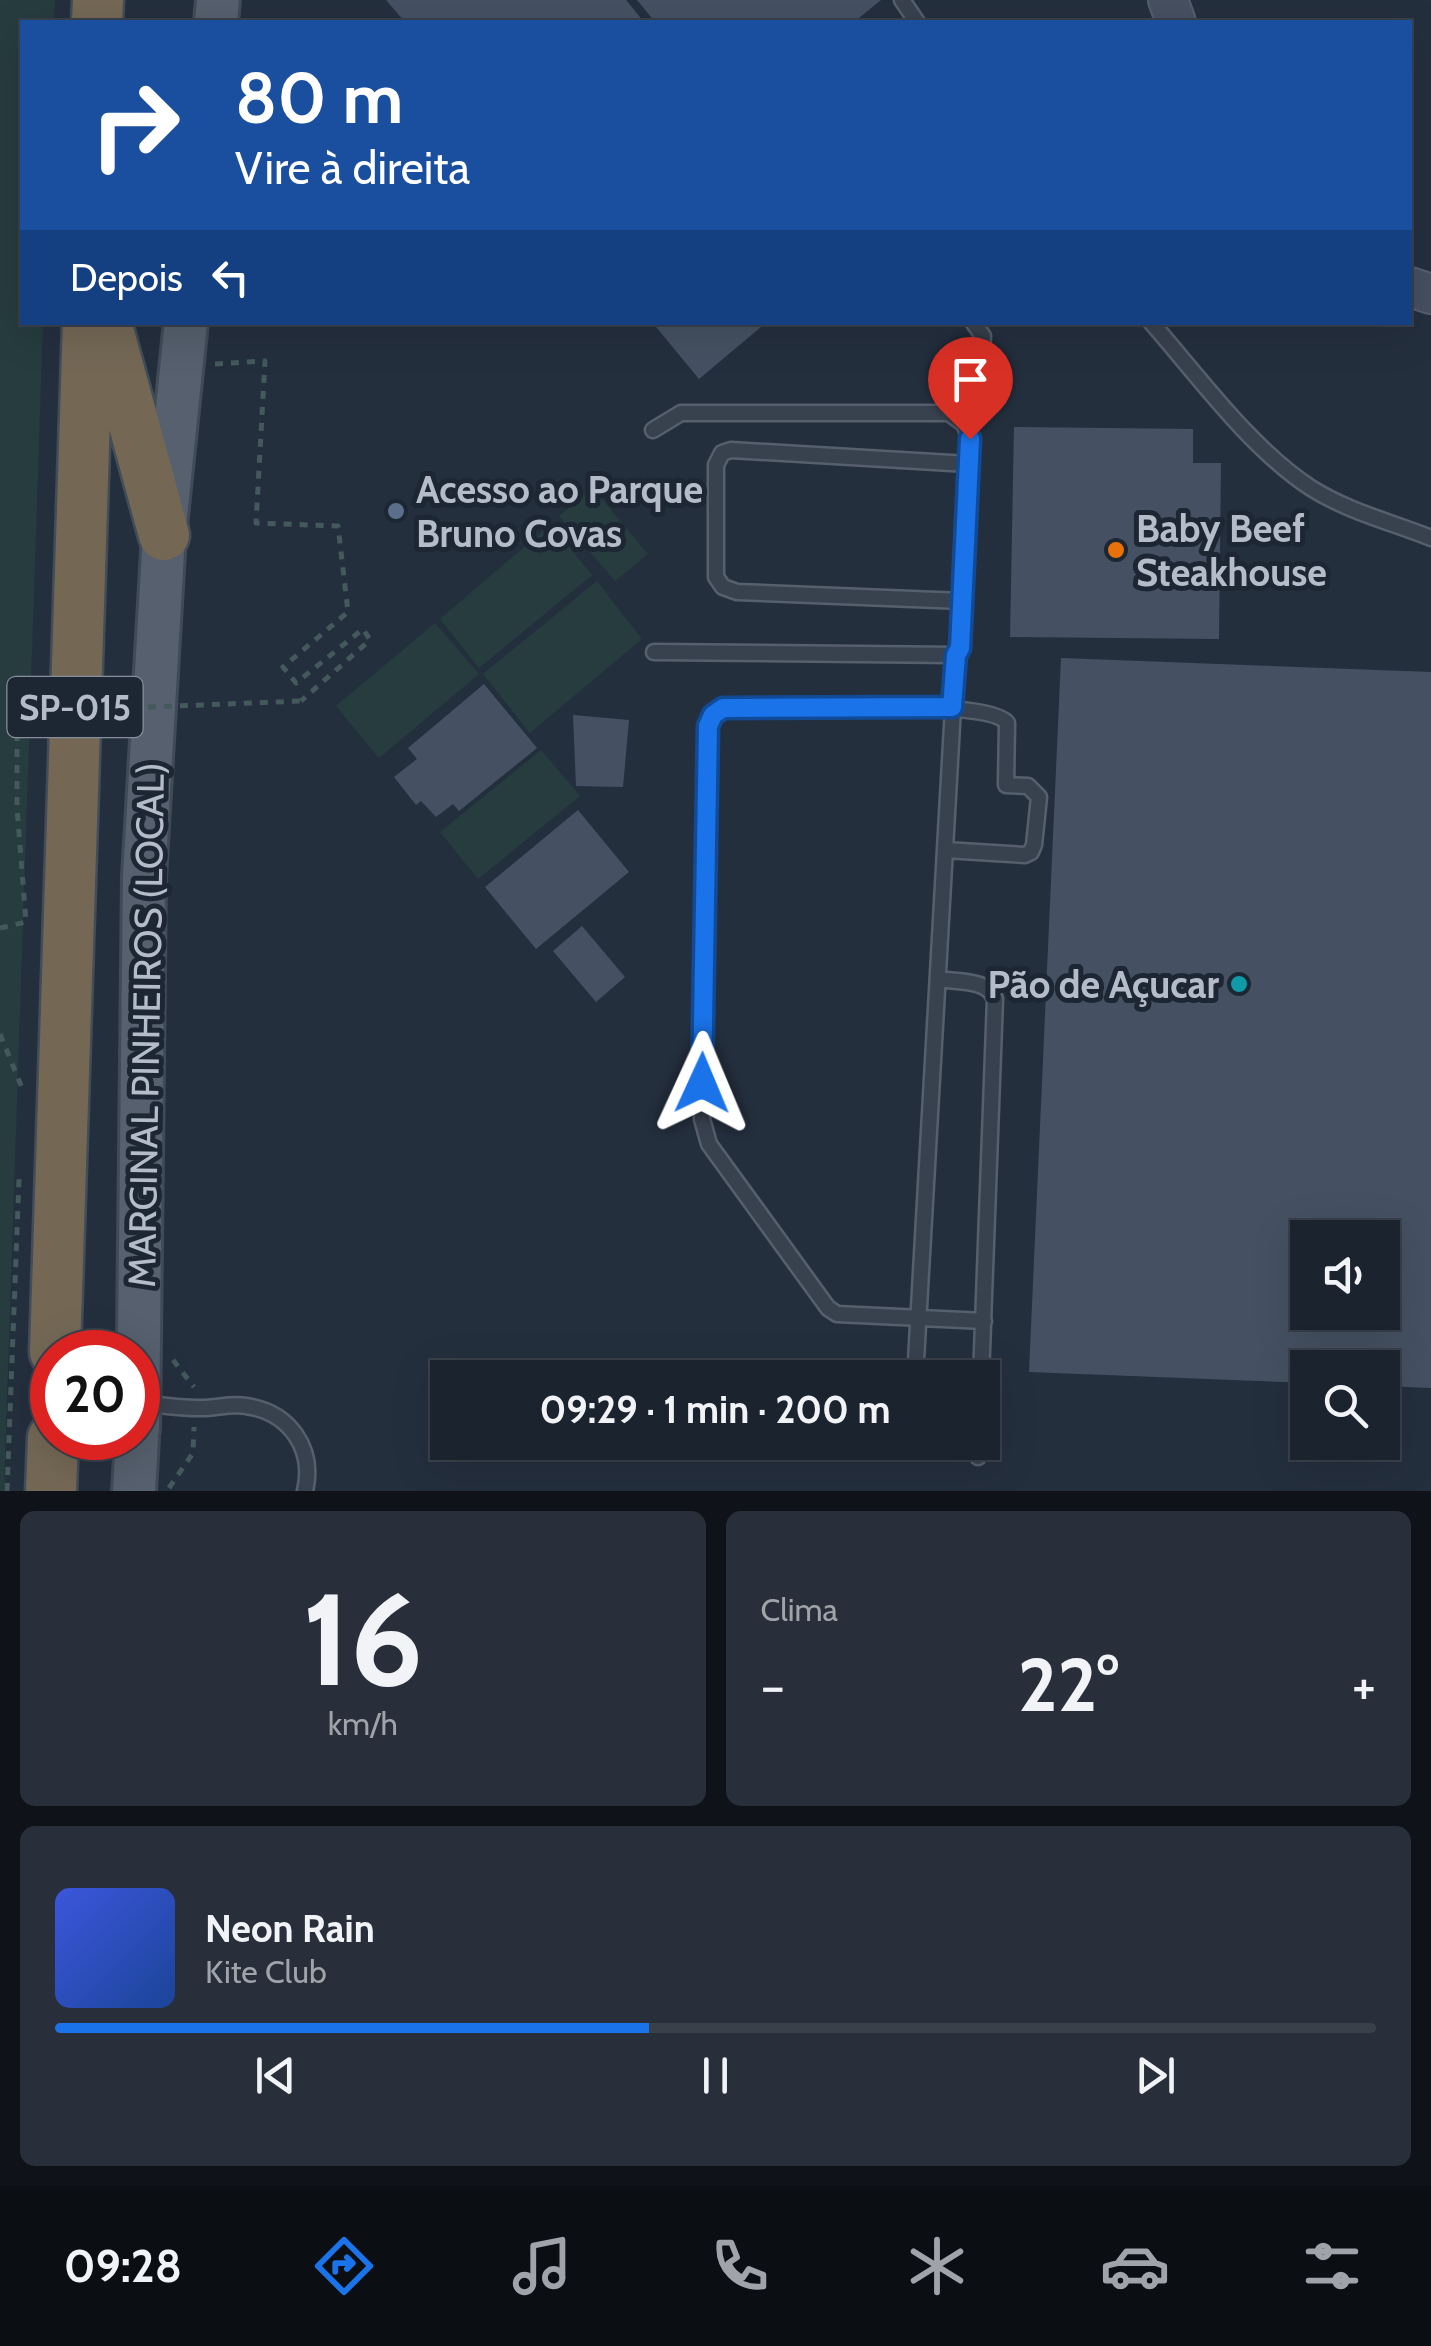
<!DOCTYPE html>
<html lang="pt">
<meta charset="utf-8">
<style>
:root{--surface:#1b232e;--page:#282f3a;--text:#f1f3f6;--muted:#a0a4aa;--line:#39404a;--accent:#1a73e8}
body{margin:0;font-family:Cabin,sans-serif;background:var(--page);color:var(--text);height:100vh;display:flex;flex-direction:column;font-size:38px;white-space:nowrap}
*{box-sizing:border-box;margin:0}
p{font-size:32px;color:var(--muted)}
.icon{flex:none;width:55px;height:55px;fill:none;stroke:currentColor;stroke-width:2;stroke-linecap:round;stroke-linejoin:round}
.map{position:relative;height:1491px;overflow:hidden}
.drawer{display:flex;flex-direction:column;gap:20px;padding:20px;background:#0f1319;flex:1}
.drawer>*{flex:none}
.top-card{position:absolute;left:20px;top:20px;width:1392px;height:305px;border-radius:0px;box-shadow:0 10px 40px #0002,0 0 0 2px var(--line);background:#1a4fa0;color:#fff;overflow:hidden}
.controls{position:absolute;left:1290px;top:1220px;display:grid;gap:20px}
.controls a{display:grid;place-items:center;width:110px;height:110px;border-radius:0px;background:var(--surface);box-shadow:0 10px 40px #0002,0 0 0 2px var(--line);font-size:50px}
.speed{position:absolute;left:30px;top:1330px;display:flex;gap:20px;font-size:50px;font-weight:700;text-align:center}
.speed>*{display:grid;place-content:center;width:130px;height:130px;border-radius:50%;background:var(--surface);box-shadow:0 10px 40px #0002,0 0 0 2px var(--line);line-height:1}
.speed .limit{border:15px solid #d22;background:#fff;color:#111}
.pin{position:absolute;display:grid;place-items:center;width:85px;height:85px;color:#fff;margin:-102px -42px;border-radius:50% 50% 50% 0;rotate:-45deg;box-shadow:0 0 10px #0007}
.pin .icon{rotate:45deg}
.me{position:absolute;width:110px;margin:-55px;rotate:1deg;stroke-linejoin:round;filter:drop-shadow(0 0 8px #0008)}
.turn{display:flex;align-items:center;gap:35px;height:210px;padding:0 50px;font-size:45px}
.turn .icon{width:130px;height:130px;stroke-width:2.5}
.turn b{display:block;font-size:70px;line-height:85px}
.then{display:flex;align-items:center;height:95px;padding:0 50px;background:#0003;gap:20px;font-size:38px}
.big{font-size:75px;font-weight:700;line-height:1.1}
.drawer .tile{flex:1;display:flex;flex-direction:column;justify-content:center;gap:15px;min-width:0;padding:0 35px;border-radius:15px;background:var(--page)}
.drawer .dial{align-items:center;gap:0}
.dial b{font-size:130px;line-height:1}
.song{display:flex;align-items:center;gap:30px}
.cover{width:120px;height:120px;border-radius:15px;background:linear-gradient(135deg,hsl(230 70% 55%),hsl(220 70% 35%))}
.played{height:10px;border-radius:5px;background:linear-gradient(90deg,var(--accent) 45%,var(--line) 45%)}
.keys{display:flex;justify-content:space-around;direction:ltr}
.heat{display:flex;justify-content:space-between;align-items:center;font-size:55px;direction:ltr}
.drawer .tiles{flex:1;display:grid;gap:20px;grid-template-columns:1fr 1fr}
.tile:last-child{grid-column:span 2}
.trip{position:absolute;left:430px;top:1360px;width:570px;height:100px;border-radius:0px;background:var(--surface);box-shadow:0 10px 40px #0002,0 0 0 2px var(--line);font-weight:700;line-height:100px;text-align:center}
.tabs{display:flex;height:160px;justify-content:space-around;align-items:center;background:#0b0e12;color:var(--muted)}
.tabs .icon{width:70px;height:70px}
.tabs .active{color:var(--accent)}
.tabs b{font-size:45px;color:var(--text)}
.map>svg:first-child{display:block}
</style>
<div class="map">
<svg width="1431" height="1491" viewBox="0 0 1431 1491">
<rect width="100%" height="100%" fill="#242f3e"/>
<path fill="#263c3f" d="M0 0H55L54 22H22V322L43 323 4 1491H0Z
M593 488 648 554 615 581 559 516Z
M551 524 592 575 479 668 440 619Z
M597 581 642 639 530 733 483 674Z
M435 623 479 674 379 758 336 706Z
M541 750 580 796 478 879 440 832Z"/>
<path fill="#455162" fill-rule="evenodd" d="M386 0H626L644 22H405Z
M637 0H881L854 22H655Z
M652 322H767L699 379Z
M1014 427 1193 429V463H1221L1219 639 1010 637Z
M1061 658 1431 672V1388L1382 1386V1368H1308V1383L1029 1372ZM1308 1238H1382V1312H1308Z
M484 684 537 748 459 811 453 804 436 817 421 801 416 805 394 777 417 759 408 748Z
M573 715 629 720 623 787 576 786Z
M578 810 629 872 536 949 485 887Z
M582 926 625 977 596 1002 553 951Z"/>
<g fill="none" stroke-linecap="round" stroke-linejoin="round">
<g stroke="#565f6c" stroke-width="19">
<path id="lane" d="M902 0 917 22
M1151 322C1199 377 1250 448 1311 488 1347 511 1391 522 1431 538
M964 424 981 364 983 336 973 322
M653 430 681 413H949L964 424 970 439 960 648 956 655 654 652
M962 601 737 592 723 587 716 577V465L722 453 731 450 968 464
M945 850 1025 855 1031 852 1034 845 1039 797 1028 786 1006 785 1007 723C990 698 765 707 723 707L713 715 708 725 702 1119 709 1144 828 1308 837 1314 984 1321
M938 979C957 982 988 979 995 999L981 1378
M915 1378 956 655
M142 1403C161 1405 179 1408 198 1408 214 1409 230 1403 246 1406 289 1412 315 1448 305 1491
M978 1457V1442"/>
</g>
<g stroke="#565f6c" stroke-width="42">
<path id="secondary" d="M1168 0 1176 22
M1410 287 1431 294"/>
</g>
<g stroke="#414a57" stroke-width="48">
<path id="primary" d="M216 22 218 0
M138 1429 144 877 164 535 186 322
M134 1491 137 1438"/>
</g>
<g stroke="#434c59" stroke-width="55">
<path id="highway" d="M97 22 98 0
M106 322 164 535
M55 1352 88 322
M51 1491 53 1438"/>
</g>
<path stroke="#44595c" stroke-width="5" stroke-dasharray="8 8" stroke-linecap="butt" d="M215 364 265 361 256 523 338 526 348 612 283 667 296 683 363 629 370 640 301 701
M0 928 26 922 17 808V712H37
M0 1034 22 1088
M173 1360 194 1387
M169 1488 193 1453 194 1427
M7 1491 19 1179"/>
<use href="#lane" stroke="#38414e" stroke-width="14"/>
<use href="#secondary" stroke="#465061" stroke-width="38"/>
<use href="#primary" stroke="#56606e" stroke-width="42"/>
<use href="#highway" stroke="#746855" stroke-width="50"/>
<path stroke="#44595c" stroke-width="5" stroke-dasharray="8 8" stroke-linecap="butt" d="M52 711 301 701"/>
</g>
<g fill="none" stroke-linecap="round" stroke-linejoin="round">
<g stroke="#114b97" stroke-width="25">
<path id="route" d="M702 1083 708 726 713 715 723 708 952 707 956 655 960 648 970 439"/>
</g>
<use href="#route" stroke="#1a73e8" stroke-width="18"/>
</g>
<circle fill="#5c6f8a" stroke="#1d2633" stroke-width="4" cx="396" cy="511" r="10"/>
<circle fill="#e8710a" stroke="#1d2633" stroke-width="4" cx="1116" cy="550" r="10"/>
<circle fill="#0f9aa8" stroke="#1d2633" stroke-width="4" cx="1239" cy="984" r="10"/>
<g text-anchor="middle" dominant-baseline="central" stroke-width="10" stroke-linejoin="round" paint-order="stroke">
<rect fill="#1d2633" stroke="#878f9c" stroke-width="2.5" x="7.5" y="677" width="135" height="60" rx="8"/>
<g font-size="35" font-weight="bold" fill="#b4bcc9">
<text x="75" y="707">SP-015</text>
</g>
<g font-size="38" font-weight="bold" fill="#b4bcc9" stroke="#1d2633" text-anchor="start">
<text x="416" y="489">Acesso ao Parque<tspan x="416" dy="44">Bruno Covas</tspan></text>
<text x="1136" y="528">Baby Beef<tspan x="1136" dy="44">Steakhouse</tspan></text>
<text x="1219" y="984" text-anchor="end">Pão de Açucar</text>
</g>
<g font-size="38" fill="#b4bcc9" stroke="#1d2633">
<text transform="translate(146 1025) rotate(-89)">MARGINAL PINHEIROS (LOCAL)</text>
</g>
</g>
</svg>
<div class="controls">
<a><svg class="icon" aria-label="sound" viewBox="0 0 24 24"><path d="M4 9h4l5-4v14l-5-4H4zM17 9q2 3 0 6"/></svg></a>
<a><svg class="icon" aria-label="search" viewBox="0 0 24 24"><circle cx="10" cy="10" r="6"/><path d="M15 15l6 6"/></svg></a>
</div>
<div class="speed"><div class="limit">20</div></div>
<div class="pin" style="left:970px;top:439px;background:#d93025"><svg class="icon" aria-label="arrive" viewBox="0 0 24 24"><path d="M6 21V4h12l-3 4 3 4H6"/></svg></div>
<svg class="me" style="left:702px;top:1083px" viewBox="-20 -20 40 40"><path d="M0-17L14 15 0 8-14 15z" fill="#1a73e8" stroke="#fff" stroke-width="4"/></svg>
<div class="trip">09:29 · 1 min · 200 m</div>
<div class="top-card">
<div class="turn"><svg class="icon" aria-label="right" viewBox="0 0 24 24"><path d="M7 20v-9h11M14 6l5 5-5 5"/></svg><div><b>80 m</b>Vire à direita</div></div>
<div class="then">Depois<svg class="icon" aria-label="left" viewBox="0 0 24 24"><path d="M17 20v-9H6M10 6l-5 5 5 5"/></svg></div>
</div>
</div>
<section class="drawer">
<div class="tiles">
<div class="tile dial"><b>16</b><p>km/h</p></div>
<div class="tile"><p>Clima</p>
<div class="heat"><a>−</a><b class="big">22°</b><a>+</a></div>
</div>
<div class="tile">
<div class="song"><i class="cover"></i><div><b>Neon Rain</b><p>Kite Club</p></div></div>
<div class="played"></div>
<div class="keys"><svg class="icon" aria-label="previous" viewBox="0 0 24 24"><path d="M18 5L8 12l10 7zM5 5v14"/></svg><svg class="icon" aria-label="pause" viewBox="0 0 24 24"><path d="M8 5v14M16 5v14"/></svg><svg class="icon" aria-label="next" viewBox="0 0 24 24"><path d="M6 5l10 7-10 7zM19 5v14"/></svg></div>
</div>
</div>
</section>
<nav class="tabs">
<b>09:28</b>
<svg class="icon active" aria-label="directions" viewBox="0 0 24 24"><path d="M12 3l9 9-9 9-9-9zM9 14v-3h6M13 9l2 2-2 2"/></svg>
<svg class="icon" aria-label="music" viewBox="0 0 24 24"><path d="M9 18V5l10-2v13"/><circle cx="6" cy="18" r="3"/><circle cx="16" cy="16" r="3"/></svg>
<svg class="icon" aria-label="phone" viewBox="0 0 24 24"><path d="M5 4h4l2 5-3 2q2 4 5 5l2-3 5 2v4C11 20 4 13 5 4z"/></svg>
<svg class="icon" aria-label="climate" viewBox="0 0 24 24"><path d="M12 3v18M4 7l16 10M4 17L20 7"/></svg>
<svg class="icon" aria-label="car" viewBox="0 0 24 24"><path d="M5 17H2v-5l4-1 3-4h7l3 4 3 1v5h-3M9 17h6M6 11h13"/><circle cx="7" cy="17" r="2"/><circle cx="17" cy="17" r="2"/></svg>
<svg class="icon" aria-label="filters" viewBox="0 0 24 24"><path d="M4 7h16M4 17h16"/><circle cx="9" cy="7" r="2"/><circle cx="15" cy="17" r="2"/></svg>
</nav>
